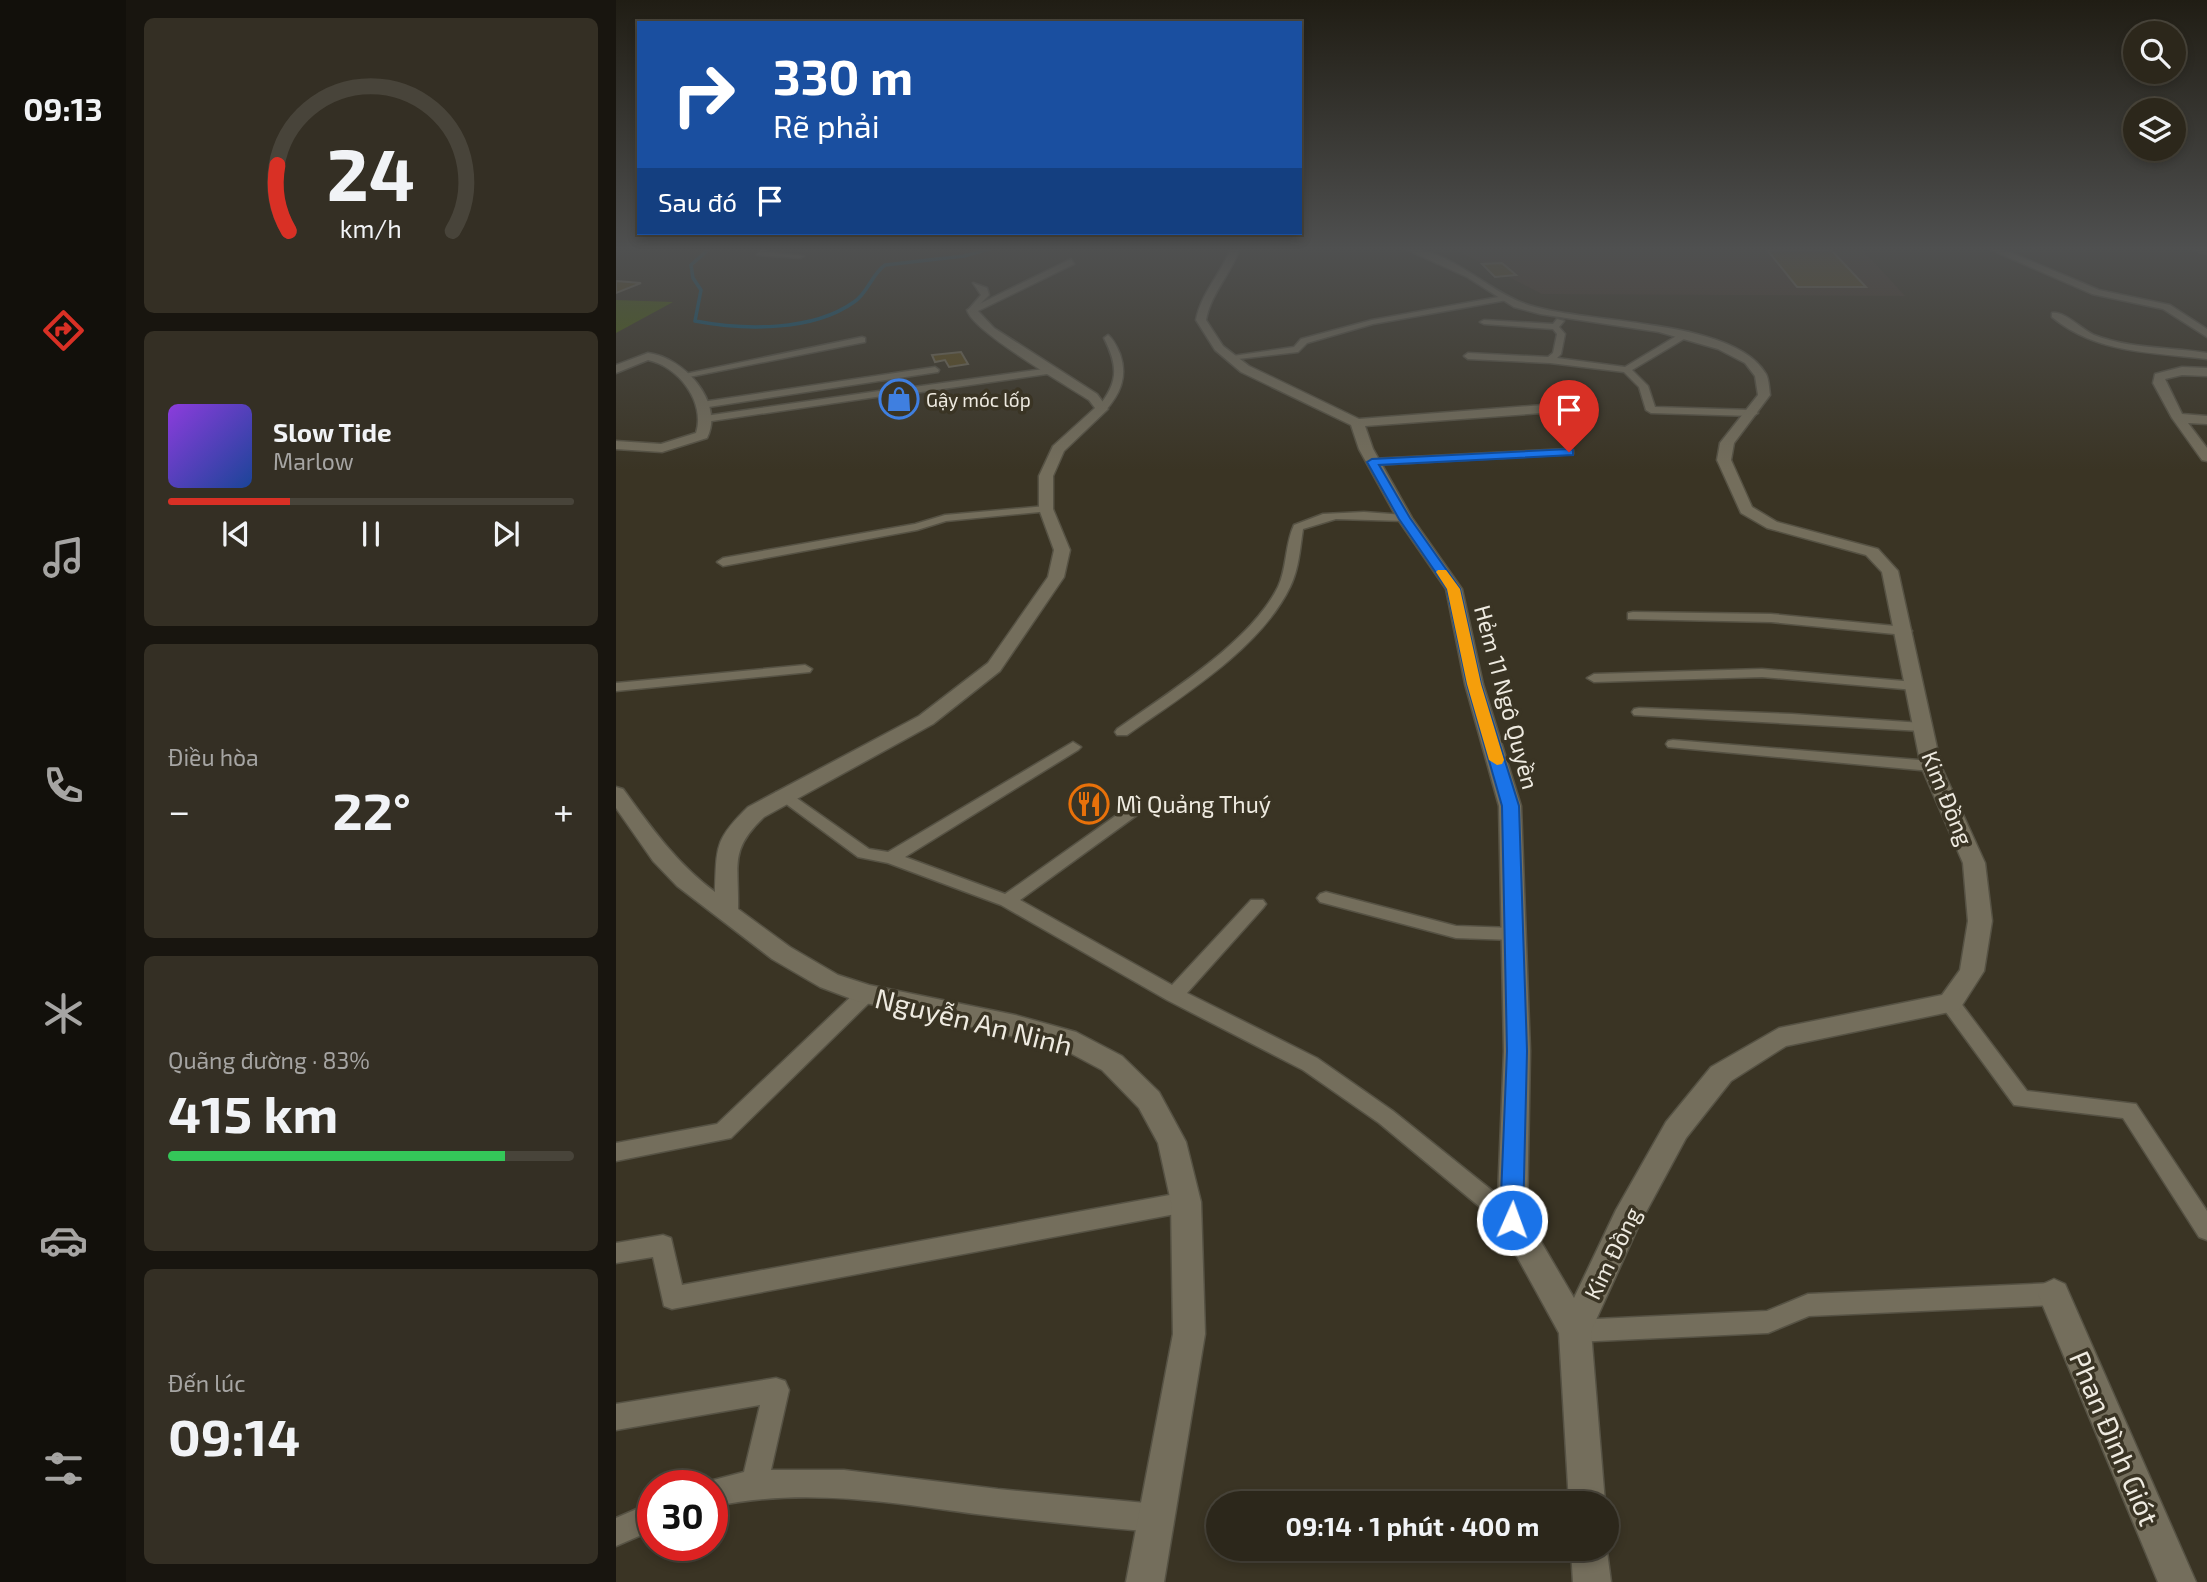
<!DOCTYPE html>
<html lang="vi">
<meta charset="utf-8">
<style>
:root{--surface:#2c271b;--page:#342f24;--text:#f1f3f6;--muted:#a6a5a3;--line:#48443a;--accent:#d93025}
body{margin:0;font-family:"Exo 2",sans-serif;background:var(--page);color:var(--text);height:100vh;display:flex;flex-direction:column;font-size:26px;white-space:nowrap}
*{box-sizing:border-box;margin:0}
p{font-size:23px;color:var(--muted)}
.icon{flex:none;width:38px;height:38px;fill:none;stroke:currentColor;stroke-width:2;stroke-linecap:round;stroke-linejoin:round}
.map{position:relative;flex:1;overflow:hidden}
.drawer{display:flex;flex-direction:column;gap:18px;padding:18px;background:#18150f;width:490px}
.drawer>*{flex:none}
.banner{position:absolute;left:21px;top:21px;width:665px;height:214px;border-radius:0px;box-shadow:0 4px 10px #0003,0 0 0 2px var(--line);background:#1a4fa0;color:#fff;overflow:hidden}
.fabs{position:absolute;left:1507px;top:21px;display:grid;gap:14px}
.fabs a{display:grid;place-items:center;width:63px;height:63px;border-radius:50%;background:var(--surface);box-shadow:0 4px 10px #0003,0 0 0 2px var(--line);font-size:35px}
.speed{position:absolute;left:21px;top:1470px;display:flex;gap:14px;font-size:35px;font-weight:700;text-align:center}
.speed>*{display:grid;place-content:center;width:91px;height:91px;border-radius:50%;background:var(--surface);box-shadow:0 4px 10px #0003,0 0 0 2px var(--line);line-height:1}
.speed .limit{border:10px solid #d22;background:#fff;color:#111}
.pin{position:absolute;display:grid;place-items:center;width:60px;height:60px;color:#fff;margin:-72px -30px;border-radius:50% 50% 50% 0;rotate:-45deg;box-shadow:0 0 7px #0007}
.pin .icon{rotate:45deg}
.me{position:absolute;width:77px;margin:-38px;rotate:2deg;stroke-linejoin:round;filter:drop-shadow(0 0 5px #0008)}
.turn{display:flex;align-items:center;gap:24px;height:147px;padding:0 21px;font-size:32px}
.turn .icon{width:91px;height:91px;stroke-width:2.5}
.turn b{display:block;font-size:49px;line-height:60px}
.then{display:flex;align-items:center;height:66px;padding:0 21px;background:#0003;gap:14px;font-size:26px}
.big{font-size:52px;font-weight:700;line-height:1.1}
.drawer .tile{flex:1;display:flex;flex-direction:column;justify-content:center;gap:10px;min-width:0;padding:0 24px;border-radius:10px;background:var(--page)}
.drawer .dial{align-items:center;gap:0}
.dial svg{height:182px;overflow:visible;fill:none;stroke:var(--line);stroke-width:7;stroke-linecap:round;text-anchor:middle}
.dial text{fill:var(--text);stroke:none}
.song{display:flex;align-items:center;gap:21px}
.cover{width:84px;height:84px;border-radius:10px;background:linear-gradient(135deg,hsl(270 70% 55%),hsl(220 70% 35%))}
.played{height:7px;border-radius:4px;background:linear-gradient(90deg,var(--accent) 30%,var(--line) 30%)}
.keys{display:flex;justify-content:space-around;direction:ltr}
.heat{display:flex;justify-content:space-between;align-items:center;font-size:38px;direction:ltr}
.charge{height:10px;border-radius:5px;background:linear-gradient(90deg,#34c759 83%,var(--line) 0)}
.trip{position:absolute;left:590px;top:1491px;width:413px;height:70px;border-radius:35px;background:var(--surface);box-shadow:0 4px 10px #0003,0 0 0 2px var(--line);font-weight:700;line-height:70px;text-align:center}
main{display:flex;flex:1;min-height:0}
.tab-bar{display:flex;flex-direction:column;width:126px;justify-content:space-around;align-items:center;background:#12100b;color:var(--muted)}
.tab-bar .icon{width:49px;height:49px}
.tab-bar .current{color:var(--accent)}
.tab-bar b{font-size:32px;color:var(--text)}
.map>svg:first-child{display:block}
</style>
<main>
<nav class="tab-bar">
<b>09:13</b>
<svg class="icon current" aria-label="directions" viewBox="0 0 24 24"><path d="M12 3l9 9-9 9-9-9zM9 14v-3h6M13 9l2 2-2 2"/></svg>
<svg class="icon" aria-label="music" viewBox="0 0 24 24"><path d="M9 18V5l10-2v13"/><circle cx="6" cy="18" r="3"/><circle cx="16" cy="16" r="3"/></svg>
<svg class="icon" aria-label="phone" viewBox="0 0 24 24"><path d="M5 4h4l2 5-3 2q2 4 5 5l2-3 5 2v4C11 20 4 13 5 4z"/></svg>
<svg class="icon" aria-label="climate" viewBox="0 0 24 24"><path d="M12 3v18M4 7l16 10M4 17L20 7"/></svg>
<svg class="icon" aria-label="car" viewBox="0 0 24 24"><path d="M5 17H2v-5l4-1 3-4h7l3 4 3 1v5h-3M9 17h6M6 11h13"/><circle cx="7" cy="17" r="2"/><circle cx="17" cy="17" r="2"/></svg>
<svg class="icon" aria-label="filters" viewBox="0 0 24 24"><path d="M4 7h16M4 17h16"/><circle cx="9" cy="7" r="2"/><circle cx="15" cy="17" r="2"/></svg>
</nav>
<section class="drawer">
<div class="tile dial"><svg viewBox="0 0 100 80">
<path d="M14 69A42 42 0 1 1 86 69"/>
<path d="M14 69A42 42 0 0 1 9 40" stroke="#d93025"/>
<text x="50" y="56" font-size="32" font-weight="700">24</text>
<text x="50" y="72" font-size="11">km/h</text>
</svg></div>
<div class="tile">
<div class="song"><i class="cover"></i><div><b>Slow Tide</b><p>Marlow</p></div></div>
<div class="played"></div>
<div class="keys"><svg class="icon" aria-label="previous" viewBox="0 0 24 24"><path d="M18 5L8 12l10 7zM5 5v14"/></svg><svg class="icon" aria-label="pause" viewBox="0 0 24 24"><path d="M8 5v14M16 5v14"/></svg><svg class="icon" aria-label="next" viewBox="0 0 24 24"><path d="M6 5l10 7-10 7zM19 5v14"/></svg></div>
</div>
<div class="tile"><p>Điều hòa</p>
<div class="heat"><a>−</a><b class="big">22°</b><a>+</a></div>
</div>
<div class="tile"><p>Quãng đường · 83%</p><b class="big">415 km</b><div class="charge"></div></div>
<div class="tile"><p>Đến lúc</p><b class="big">09:14</b></div>
</section>
<div class="map">
<svg width="1591" height="1582" viewBox="0 0 1591 1582">
<rect width="100%" height="100%" fill="#3a3424"/>
<path fill="#48392d" d="M836 248H1245L1289 296 926 294Z"/>
<path fill="#486109" d="M0 300 57 302 0 333Z"/>
<g fill="none" stroke-linecap="round" stroke-linejoin="round">
<path stroke="#07587c" stroke-width="3.5" d="M94 248 75 265 77 278 85 290 79 321C127 330 196 332 238 302 252 293 255 275 269 265L348 256 377 248"/>
</g>
<path fill="#5b4b1c" stroke="#6f6957" stroke-width="2" d="M1152 251H1216L1250 287H1181Z
M886 263 900 275 879 277 866 264Z
M0 281 25 283 0 293Z
M345 352 352 364 333 367 329 360 319 362 316 355Z"/>
<g fill="none" stroke-linecap="round" stroke-linejoin="round">
<g stroke="#565244" stroke-width="3">
<path id="lane" d="M145 248H153L149 252 188 256 184 258 141 255Z
M357 283 371 288 373 295 356 312 352 310 365 295Z
M888 296 891 300 757 324 691 343 682 352 614 360 610 357 678 347 685 339 756 320Z
M941 319 948 321 943 327 949 334 945 354 941 358 1009 367 1067 332H1073V336L1016 370 1032 386 1039 407 1137 410 1142 413 1137 416 1035 413 1030 410 1023 387 1008 372 934 363 852 359 848 356 852 353 932 357 937 353 941 334 937 329 868 324 864 322 868 320 937 324Z
M492 335C498 340 501 347 504 354 512 377 504 394 489 411L486 412 481 409C502 383 503 368 488 338Z
M246 337 249 338V342L68 378 64 375Z
M319 367 323 370 322 372 86 408 81 405 86 402Z
M435 368 439 371 438 373 298 393 293 390 298 387Z
M277 389 280 390V394L89 422 84 419 89 416Z
M953 449 957 450V454L756 465 751 462 756 459Z
M430 506 434 507V511L330 521 301 530 107 566 101 562 107 558 299 524 329 515Z
M748 512 789 515 795 518 789 521 720 519 687 529C684 548 683 569 674 587 644 649 566 696 511 735H501L499 732 501 729C551 693 634 643 662 587 671 568 669 544 678 525L707 514Z
M1017 612 1155 614 1289 627 1296 631 1289 635 1155 622 1012 619V613Z
M189 665 196 669 194 672 0 691V683Z
M1146 669 1299 682 1306 686 1299 690 1146 677 978 682 971 678 978 674Z
M1023 708 1176 714 1306 723 1313 727 1306 731 1018 715 1016 712 1018 709Z
M1057 740 1315 761 1323 766 1315 771 1052 747 1050 744 1052 741Z
M457 742 465 747 462 750 289 857 389 894 512 807H524L526 810 524 813 404 900 556 985 635 900H647L650 904 647 908 571 993 701 1058 777 1111 904 1213 907 1220 904 1227 896 1230 888 1227 763 1123 687 1070 551 1000 385 905 272 863 242 857 158 795 160 792H172L253 849 272 852Z
M710 892 840 926 898 928 904 930 907 934 904 938 898 940 840 938 704 902 701 898 704 894Z
M250 987 257 989 260 994 257 999 115 1138 0 1161V1143L101 1124 243 989Z
M1334 996 1341 998 1411 1091 1520 1104 1591 1211V1240L1583 1237 1507 1118 1398 1105 1327 1008 1324 1003 1327 998Z
M570 1192 578 1195 581 1202 578 1209 570 1212 56 1309 48 1306 37 1257 0 1263V1243L47 1235 55 1238 66 1285Z
M1438 1283 1446 1286 1450 1294 1446 1302 1438 1305 1193 1316 1152 1333 959 1342 950 1339 947 1331 950 1323 959 1320 1151 1311 1192 1294Z
M160 1378 169 1381 173 1390 155 1470H228L382 1489 540 1504 550 1508 554 1518 550 1528 540 1532C480 1527 420 1521 360 1514 271 1502 186 1487 96 1507V1486H85L86 1483 128 1472 144 1405 0 1430V1404Z
M37 1502V1530L0 1546V1518Z"/>
</g>
<g stroke="#565244" stroke-width="3">
<path id="street" d="M615 248H624C615 274 595 293 590 320L607 346 633 366 743 419 953 403 959 407 953 411 749 426 757 449 796 518 846 589 867 684 905 806 914 1051 911 1218 958 1298 1000 1210 1050 1122 1095 1067 1163 1028 1326 995 1344 970 1352 921 1347 863 1305 766 1266 572 1250 555 1151 528 1125 513 1101 460 1104 443 1142 395 1139 376 1129 363 1102 349 1043 332 924 314 898 307 851 277 787 248C833 248 867 288 907 303 964 325 1118 317 1150 374 1153 380 1153 388 1154 395L1118 443 1115 460 1136 507 1161 522 1262 549 1282 571 1325 766 1369 863 1376 921 1368 971 1343 1010 1170 1046 1115 1081 1070 1138 1023 1225 975 1331 989 1503H953L943 1333 881 1220 888 1051 883 806 849 684 830 589 781 518 743 449 735 425 625 372 599 350 580 320C585 293 605 274 615 248Z
M1371 248H1384L1483 290 1554 305 1591 329V337L1547 309 1476 294Z
M1577 248H1591V254L1578 250Z
M455 259 458 264 362 311 378 328 481 394 492 409 448 451 437 476V509L454 550 448 577 384 671 317 724 148 817C113 850 123 864 122 909L174 947 222 975 253 985 399 1015 460 1032 506 1056 543 1092 570 1142 585 1202 589 1334 548 1582H510L557 1334 555 1202 542 1143 523 1108 486 1070 443 1047 241 1001 204 987 156 959 61 886 37 861 0 808V787L7 789C35 827 60 863 99 892 101 847 98 840 132 807L303 716 372 663 432 577 438 550 423 509V476L437 446 479 408 473 400C450 385 356 331 351 310Z
M1436 313C1449 311 1465 329 1478 335 1514 349 1554 347 1591 353V359C1536 352 1481 354 1436 317Z
M32 353C67 357 109 402 91 438L46 452 0 449V441L45 444 80 433C90 402 62 366 32 360L0 373V365Z
M1566 367 1591 368V376L1566 375 1549 379 1566 414 1591 416V424L1572 423 1591 448V461L1586 460 1556 418 1537 383 1539 374Z
M1438 1279 1449 1284 1580 1582H1542L1422 1294 1427 1284Z
M990 1544 995 1582H957L955 1549H990Z"/>
</g>
<use href="#lane" fill="#746e5c" fill-rule="evenodd"/>
<use href="#street" fill="#746e5c" fill-rule="evenodd"/>
</g>
<linearGradient id="sky" x2="0" y2="1"><stop stop-color="#201d14"/><stop offset="0.53" stop-color="#4f5050"/><stop offset="1" stop-color="#4f5050" stop-opacity="0"/></linearGradient>
<rect width="1591" height="470" fill="url(#sky)"/>
<path fill="#1a73e8" stroke="#114b97" stroke-width="2" d="M953 449 957 450V455L763 465 794 518 844 589 865 684 903 806 911 1051 907 1220 904 1227 896 1230 888 1227 884 1220 891 1051 886 806 851 684 831 589 783 519 751 462 756 459Z"/>
<path fill="#f59e0b" d="M822 570H830L844 589 865 684 888 760 886 764 881 765 873 760 851 684 831 589 820 572Z"/>
<defs>
<g id="shop-ring" transform="scale(2.0125)"><circle r="9.5" fill="#3a3424" stroke="#3f7fe0" stroke-width="1.5"/><path d="M-5-2.5h2.3a2.7 3.5 0 0 1 5.4 0H5L5.5 6h-11ZM-1.5-2.5h3a1.5 2.3 0 0 0-3 0Z" fill="#3f7fe0"/></g>
<g id="restaurant-ring" transform="scale(2.0125)"><circle r="9.5" fill="#3a3424" stroke="#e8710a" stroke-width="1.5"/><path d="M-5-6h1v4h1v-4h1v4h1v-4h1v5L-1.5 .5V6h-2V.5L-5-1ZM5-6V6H3V1.5H1.5Q1.5-4 5-6Z" fill="#e8710a"/></g>
</defs>
<g fill-rule="evenodd">
<use href="#shop-ring" x="283" y="399"/>
<use href="#restaurant-ring" x="473" y="804"/>
</g>
<g text-anchor="middle" dominant-baseline="central" stroke-width="7" stroke-linejoin="round" paint-order="stroke">
<g font-size="19" fill="#eeeae0" stroke="#3a3424" text-anchor="start">
<text x="310" y="399">Gậy móc lốp</text>
</g>
<g font-size="23" fill="#eeeae0" stroke="#3a3424">
<text transform="translate(891 697) rotate(75)">Hẻm 11 Ngô Quyền</text>
<text transform="translate(1332 798) rotate(68)">Kim Đồng</text>
<text transform="translate(996 1253) rotate(-64)">Kim Đồng</text>
</g>
<g font-size="23" fill="#eeeae0" stroke="#3a3424" text-anchor="start">
<text x="500" y="804">Mì Quảng Thuý</text>
</g>
<g font-size="28" fill="#eeeae0" stroke="#3a3424">
<text transform="translate(358 1021) rotate(14)">Nguyễn An Ninh</text>
<text transform="translate(1499 1438) rotate(67)">Phan Đình Giót</text>
</g>
</g>
</svg>
<div class="fabs">
<a><svg class="icon" aria-label="search" viewBox="0 0 24 24"><circle cx="10" cy="10" r="6"/><path d="M15 15l6 6"/></svg></a>
<a><svg class="icon" aria-label="layers" viewBox="0 0 24 24"><path d="M12 4l9 5-9 5-9-5zM3 14l9 5 9-5"/></svg></a>
</div>
<div class="speed"><div class="limit">30</div></div>
<div class="pin" style="left:953px;top:452px;background:#d93025"><svg class="icon" aria-label="arrive" viewBox="0 0 24 24"><path d="M6 21V4h12l-3 4 3 4H6"/></svg></div>
<svg class="me" style="left:896px;top:1220px" viewBox="-20 -20 40 40"><circle r="17" fill="#1a73e8" stroke="#fff" stroke-width="3"/><path d="M0-11L8 9 0 5-8 9z" fill="#fff"/></svg>
<div class="trip">09:14 · 1 phút · 400 m</div>
<div class="banner">
<div class="turn"><svg class="icon" aria-label="right" viewBox="0 0 24 24"><path d="M7 20v-9h11M14 6l5 5-5 5"/></svg><div><b>330 m</b>Rẽ phải</div></div>
<div class="then">Sau đó<svg class="icon" aria-label="arrive" viewBox="0 0 24 24"><path d="M6 21V4h12l-3 4 3 4H6"/></svg></div>
</div>
</div>
</main>
